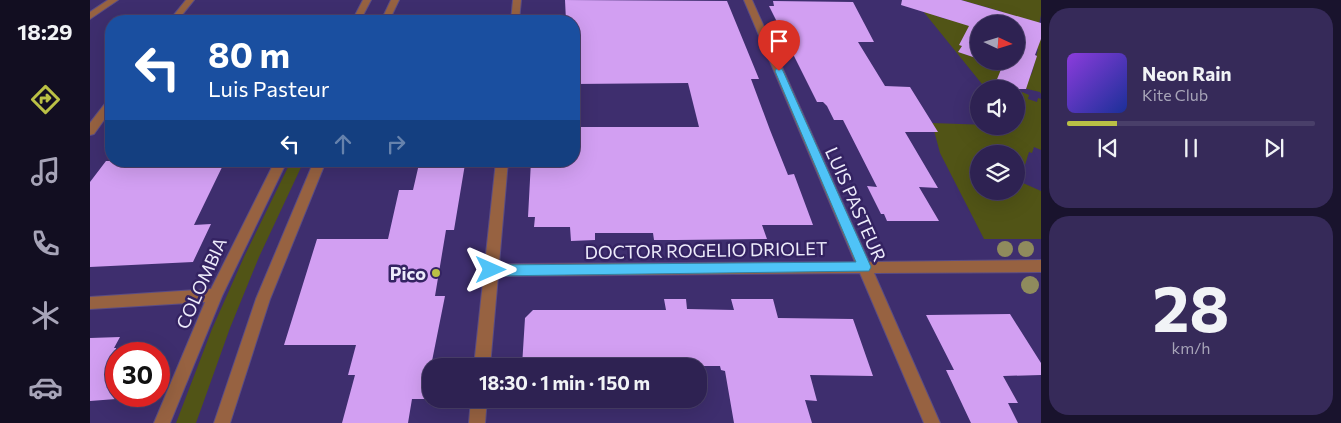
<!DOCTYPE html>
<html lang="es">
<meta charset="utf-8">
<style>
:root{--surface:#2e2252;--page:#362a59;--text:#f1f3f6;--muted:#a7a4b8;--line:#493f69;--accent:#bac045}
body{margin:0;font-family:Commissioner,sans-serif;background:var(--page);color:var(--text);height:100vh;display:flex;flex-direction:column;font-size:19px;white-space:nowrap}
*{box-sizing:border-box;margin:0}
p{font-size:16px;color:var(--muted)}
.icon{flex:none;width:28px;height:28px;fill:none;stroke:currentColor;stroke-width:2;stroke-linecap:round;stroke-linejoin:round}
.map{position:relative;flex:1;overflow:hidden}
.sheet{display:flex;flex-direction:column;gap:8px;padding:8px;background:#19132d;width:300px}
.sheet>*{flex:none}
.top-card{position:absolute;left:15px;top:15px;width:475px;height:152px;border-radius:20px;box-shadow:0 5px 20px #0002,0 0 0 1px var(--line);background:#1a4fa0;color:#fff;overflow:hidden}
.needle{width:32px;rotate:94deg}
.buttons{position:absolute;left:880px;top:15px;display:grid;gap:10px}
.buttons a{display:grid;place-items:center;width:55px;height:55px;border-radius:50%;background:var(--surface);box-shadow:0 5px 20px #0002,0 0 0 1px var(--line);font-size:25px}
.speed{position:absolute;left:15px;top:342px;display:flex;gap:10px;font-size:25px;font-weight:700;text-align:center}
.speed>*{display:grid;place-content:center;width:65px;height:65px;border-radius:50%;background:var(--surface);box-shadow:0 5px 20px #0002,0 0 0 1px var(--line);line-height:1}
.speed .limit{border:8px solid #d22;background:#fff;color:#111}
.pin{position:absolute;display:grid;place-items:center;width:42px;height:42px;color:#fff;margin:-51px -21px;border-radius:50% 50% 50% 0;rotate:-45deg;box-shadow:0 0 5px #0007}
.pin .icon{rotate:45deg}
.me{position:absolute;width:55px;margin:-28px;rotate:90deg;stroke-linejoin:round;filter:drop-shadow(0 0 4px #0008)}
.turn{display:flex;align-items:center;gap:18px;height:105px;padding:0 20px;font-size:22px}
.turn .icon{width:65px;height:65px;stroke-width:2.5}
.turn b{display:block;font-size:35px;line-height:42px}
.lanes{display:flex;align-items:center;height:48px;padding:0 20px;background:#0003;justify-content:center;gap:25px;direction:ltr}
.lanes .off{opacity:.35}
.sheet .tile{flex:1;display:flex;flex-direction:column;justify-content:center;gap:8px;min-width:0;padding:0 18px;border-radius:20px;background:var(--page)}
.sheet .dial{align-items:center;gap:0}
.dial b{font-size:65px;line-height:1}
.song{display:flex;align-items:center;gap:15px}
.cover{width:60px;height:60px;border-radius:8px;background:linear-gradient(135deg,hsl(270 70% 55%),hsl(230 70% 35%))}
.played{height:5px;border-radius:2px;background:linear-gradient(90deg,var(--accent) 20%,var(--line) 20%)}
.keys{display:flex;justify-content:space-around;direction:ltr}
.trip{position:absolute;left:332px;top:358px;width:285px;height:50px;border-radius:20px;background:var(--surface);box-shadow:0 5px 20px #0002,0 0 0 1px var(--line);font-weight:700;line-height:50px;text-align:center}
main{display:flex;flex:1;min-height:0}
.tabs{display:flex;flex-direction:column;width:90px;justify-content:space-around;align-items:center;background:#120e21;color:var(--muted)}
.tabs .icon{width:35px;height:35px}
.tabs .on{color:var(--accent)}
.tabs b{font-size:22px;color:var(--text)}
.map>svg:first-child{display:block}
</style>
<main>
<nav class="tabs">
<b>18:29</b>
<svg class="icon on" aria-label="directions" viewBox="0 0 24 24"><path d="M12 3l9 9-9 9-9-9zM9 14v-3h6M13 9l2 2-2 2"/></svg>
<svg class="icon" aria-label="music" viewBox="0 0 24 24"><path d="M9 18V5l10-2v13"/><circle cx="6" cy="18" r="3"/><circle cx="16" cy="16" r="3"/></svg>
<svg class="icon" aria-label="phone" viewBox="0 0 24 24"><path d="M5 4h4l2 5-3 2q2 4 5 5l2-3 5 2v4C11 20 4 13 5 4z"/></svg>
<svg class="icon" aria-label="climate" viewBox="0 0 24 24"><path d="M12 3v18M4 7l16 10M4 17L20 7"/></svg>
<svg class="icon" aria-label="car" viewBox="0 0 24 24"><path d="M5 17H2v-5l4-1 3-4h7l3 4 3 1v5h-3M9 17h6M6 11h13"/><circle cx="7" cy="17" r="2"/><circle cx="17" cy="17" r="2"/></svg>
</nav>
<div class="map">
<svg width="951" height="423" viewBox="0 0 951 423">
<rect width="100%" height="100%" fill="#3e2e6e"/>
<path fill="#515416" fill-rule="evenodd" d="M824 0C849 20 855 22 886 18L869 52 889 59V61H918L903 89H896Z
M871 0H951V15L946 36 951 38V94L950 92 933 88 942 73 948 49 926 42V24L912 15 913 12Z
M932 92 939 95 938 99 947 102 948 98 951 99V150L944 147 942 153 939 152 935 165 930 163 928 168 934 170 933 183 951 191V239H894L850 153 842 123 926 126V105H928ZM889 154H926V191H889Z
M201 161H214L169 257 140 328 106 423H86L122 329 154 257Z"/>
<path fill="#d29ff2" d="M475 0 637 1 669 79H661L680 130 698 175 704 174 723 225H672L677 239 587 240H564L563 233H505V240L481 241 480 227H444L445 217H438L441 161H484V127H609L598 83 484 84V21H476Z
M812 0H871L951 23V39L945 55 947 56 936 89H903L912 67 896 61H926V24H889V59L868 52 872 46 869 45 879 26 811 5Z
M683 1 763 2 784 42H768L795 86 820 87 848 132H815L848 188 829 187 849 221H797L794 214H791L777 186 787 187 753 120H744L737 106 733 102H727L679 6H684Z
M16 161H135L104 225 121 224 103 262 0 267V182Z
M329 164H375L364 230H356L345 296H355L341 366V399H322L318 423H252L265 375H258L266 345H194L227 239H298L309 190H323Z
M574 299H596L597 309 644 310 641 299H683L688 318 763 319 783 376 720 375 727 401 715 400 722 423H644L635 371 631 370 630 366H432L435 318 443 310H576Z
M920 314 951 363V375L913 376 928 403H918L928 423H881L856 370H864L836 315Z
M30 337 24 348H26V399L0 401V338Z"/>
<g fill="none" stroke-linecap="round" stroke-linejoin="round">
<g stroke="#5a4c85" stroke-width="2">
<path id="minor" d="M18 0H28L0 19V12Z
M96 0H104L87 21H79Z
M273 0H281L270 21H262Z
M301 0H309L299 21H291Z
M423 0H431L429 21H421Z
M654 0H662L779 262 951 260V272L784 273 850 423H834L770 273 408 276 400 366H384L406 161H418L409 264 765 262Z
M21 100V110L4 134 0 135V123L17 101Z
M185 161H197L132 296 80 423H64L115 302 0 309V297L121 289Z
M224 161H236L180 299 140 423H124L166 299Z
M381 399H397L395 423H379Z"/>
</g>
<use href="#minor" fill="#976241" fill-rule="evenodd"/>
</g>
<g fill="#8f8b5d">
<circle cx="915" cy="249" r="8"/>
<circle cx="936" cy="249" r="8"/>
<circle cx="940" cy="285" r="9"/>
</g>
<path fill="#4fc3f7" stroke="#337fa1" d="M686 69H692L693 71 781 267 779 271 401 276 397 274 395 270 397 267 401 265 766 262 685 71Z"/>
<circle fill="#bac045" stroke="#342362" stroke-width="2" cx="346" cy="273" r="5"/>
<g text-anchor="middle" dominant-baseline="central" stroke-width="5" stroke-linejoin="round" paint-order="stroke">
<g font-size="18" fill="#edebfb" stroke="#342362">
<text transform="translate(766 204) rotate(66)">LUIS PASTEUR</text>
<text transform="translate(616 250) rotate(-1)">DOCTOR ROGELIO DRIOLET</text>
<text transform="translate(111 283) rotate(-66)">COLOMBIA</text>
</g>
<g font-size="18" font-weight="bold" fill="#edebfb" stroke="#342362" text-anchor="end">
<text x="336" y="273">Pico</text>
</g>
</g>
</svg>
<div class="buttons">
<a><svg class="needle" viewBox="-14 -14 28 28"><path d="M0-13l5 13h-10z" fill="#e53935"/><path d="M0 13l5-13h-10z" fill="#a7a4b8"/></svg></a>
<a><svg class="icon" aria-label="sound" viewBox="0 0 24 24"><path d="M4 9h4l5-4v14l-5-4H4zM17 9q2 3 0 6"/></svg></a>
<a><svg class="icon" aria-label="layers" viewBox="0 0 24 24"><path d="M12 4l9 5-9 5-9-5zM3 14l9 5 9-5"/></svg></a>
</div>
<div class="speed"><div class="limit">30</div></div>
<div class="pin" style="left:689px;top:71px;background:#d93025"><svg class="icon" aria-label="arrive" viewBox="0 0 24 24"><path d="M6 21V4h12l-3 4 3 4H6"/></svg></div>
<svg class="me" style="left:401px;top:270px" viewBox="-20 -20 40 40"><path d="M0-17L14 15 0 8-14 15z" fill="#4fc3f7" stroke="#fff" stroke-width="4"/></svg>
<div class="trip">18:30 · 1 min · 150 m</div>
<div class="top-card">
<div class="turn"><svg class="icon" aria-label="left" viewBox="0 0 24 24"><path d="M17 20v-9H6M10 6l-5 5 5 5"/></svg><div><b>80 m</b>Luis Pasteur</div></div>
<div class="lanes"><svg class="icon" aria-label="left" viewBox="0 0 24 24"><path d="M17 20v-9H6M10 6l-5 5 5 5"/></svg><svg class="icon off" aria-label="ahead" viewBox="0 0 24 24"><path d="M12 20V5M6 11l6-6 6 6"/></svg><svg class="icon off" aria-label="right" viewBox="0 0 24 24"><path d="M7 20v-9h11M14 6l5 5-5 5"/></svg></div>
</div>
</div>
<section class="sheet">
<div class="tile">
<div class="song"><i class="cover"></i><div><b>Neon Rain</b><p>Kite Club</p></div></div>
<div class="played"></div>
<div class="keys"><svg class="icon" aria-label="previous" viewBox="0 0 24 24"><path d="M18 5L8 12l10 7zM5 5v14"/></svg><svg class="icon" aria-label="pause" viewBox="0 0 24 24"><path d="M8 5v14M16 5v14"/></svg><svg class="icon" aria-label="next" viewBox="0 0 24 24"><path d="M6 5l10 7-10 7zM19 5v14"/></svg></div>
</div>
<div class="tile dial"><b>28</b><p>km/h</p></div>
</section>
</main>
